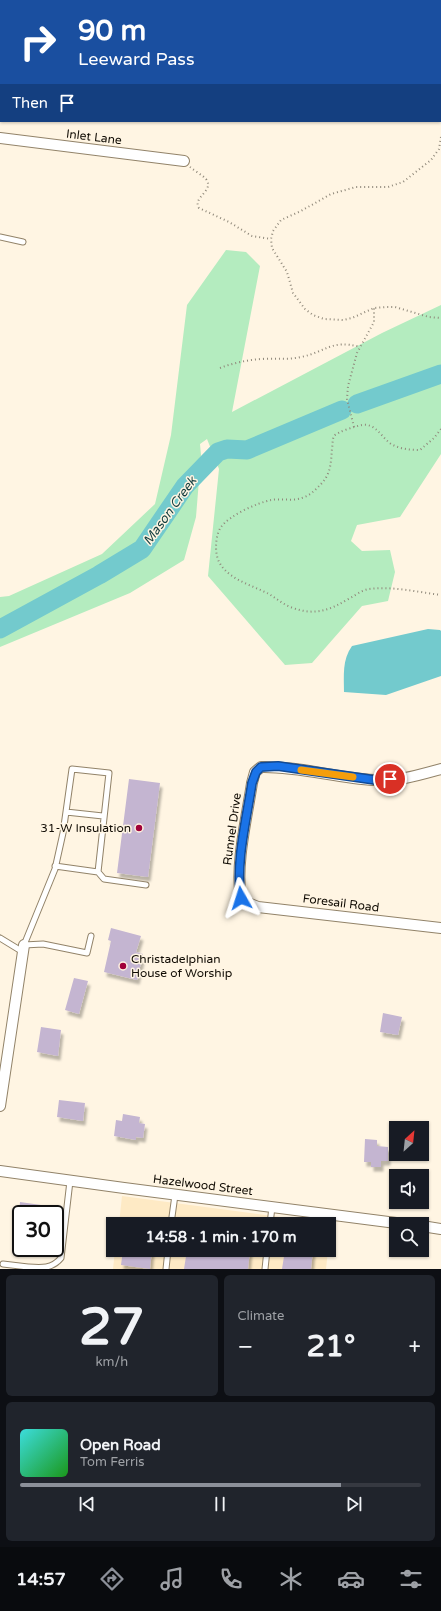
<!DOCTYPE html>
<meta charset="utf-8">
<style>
:root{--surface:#171b24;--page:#20242c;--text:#f1f3f6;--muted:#9ea1a6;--line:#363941;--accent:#8c9099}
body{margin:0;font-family:"Varela Round",sans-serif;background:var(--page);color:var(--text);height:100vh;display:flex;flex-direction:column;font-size:15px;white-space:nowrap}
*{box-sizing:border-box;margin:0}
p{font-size:13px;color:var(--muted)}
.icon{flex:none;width:22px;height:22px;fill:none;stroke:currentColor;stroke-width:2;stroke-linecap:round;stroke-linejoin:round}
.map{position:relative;height:1269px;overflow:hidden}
.side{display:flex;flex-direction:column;gap:6px;padding:6px;background:#0d0f14;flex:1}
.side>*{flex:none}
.hud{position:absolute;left:0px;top:0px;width:441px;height:122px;box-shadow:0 1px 3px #0004;background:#1a4fa0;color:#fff;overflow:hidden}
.needle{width:26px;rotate:27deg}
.controls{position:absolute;left:389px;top:1121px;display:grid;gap:8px}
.controls a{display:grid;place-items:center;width:40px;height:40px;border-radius:0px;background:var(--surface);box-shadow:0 1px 3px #0004;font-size:20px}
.speed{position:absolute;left:12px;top:1205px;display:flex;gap:8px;font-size:20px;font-weight:700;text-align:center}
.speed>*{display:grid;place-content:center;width:52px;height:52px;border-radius:50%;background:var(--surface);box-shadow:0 1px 3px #0004;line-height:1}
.speed .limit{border:2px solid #111;border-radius:6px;background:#fff;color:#111}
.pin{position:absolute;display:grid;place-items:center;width:34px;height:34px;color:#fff;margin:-17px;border:2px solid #fff;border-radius:50%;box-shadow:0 1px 4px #0007}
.me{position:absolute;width:44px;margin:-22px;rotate:354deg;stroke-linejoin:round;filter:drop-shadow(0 0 3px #0008)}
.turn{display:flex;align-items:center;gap:14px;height:84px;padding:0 12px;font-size:18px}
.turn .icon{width:52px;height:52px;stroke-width:2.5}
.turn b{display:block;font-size:28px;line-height:34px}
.then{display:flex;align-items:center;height:38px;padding:0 12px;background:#0003;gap:8px;font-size:15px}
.big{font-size:30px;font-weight:700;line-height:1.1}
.side .tile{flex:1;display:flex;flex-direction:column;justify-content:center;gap:6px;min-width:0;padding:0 14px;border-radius:6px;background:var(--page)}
.side .dial{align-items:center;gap:0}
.dial b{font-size:52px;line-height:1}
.song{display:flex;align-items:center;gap:12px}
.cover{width:48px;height:48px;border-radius:6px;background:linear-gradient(135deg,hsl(180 70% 55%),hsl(120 70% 35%))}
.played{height:4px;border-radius:2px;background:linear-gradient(90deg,var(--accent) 80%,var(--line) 80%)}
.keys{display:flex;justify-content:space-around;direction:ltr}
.heat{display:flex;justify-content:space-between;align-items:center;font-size:22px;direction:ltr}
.side .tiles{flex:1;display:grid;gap:6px;grid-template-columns:1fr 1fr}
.tile:last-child{grid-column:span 2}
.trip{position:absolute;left:106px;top:1217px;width:230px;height:40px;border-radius:0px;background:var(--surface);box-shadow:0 1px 3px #0004;font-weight:700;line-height:40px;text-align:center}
.dock{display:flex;height:64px;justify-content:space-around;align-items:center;background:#090b0e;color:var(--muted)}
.dock .icon{width:28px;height:28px}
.dock .on{color:var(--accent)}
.dock b{font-size:18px;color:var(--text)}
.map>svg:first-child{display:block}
</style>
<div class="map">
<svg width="441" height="1269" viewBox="0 0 441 1269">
<defs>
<filter id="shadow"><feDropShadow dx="2.5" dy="4.5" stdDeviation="1" flood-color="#0004"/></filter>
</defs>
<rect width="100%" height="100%" fill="#fff5e3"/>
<path fill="#feeac5" d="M122 1196 332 1224 329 1244V1224H119Z
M115 1250H328L326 1269H113Z"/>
<path fill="#b4ecbf" d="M226 250 246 252 260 266 232 412 382 333 441 305V454L400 517 357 525 351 541 362 551 390 550 395 572 388 601 362 606 312 663 285 665 208 576 219 469 207 439 200 444 201 455 196 517 184 560 130 593 0 647V597L9 596 102 554 155 504 171 435 187 305Z"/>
<path fill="#73cacd" d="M428 629 440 630 441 631V676L386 695 344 692C344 675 342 660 352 646Z"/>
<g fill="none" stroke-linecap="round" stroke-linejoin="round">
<path stroke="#73cacd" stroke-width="19" d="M357 404 441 374
M0 629 99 575 142 549 185 486 218 452 227 449 247 450 342 410"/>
</g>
<path fill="#c4b5d1" filter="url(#shadow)" d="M129 779 160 783 148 877 117 873Z
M111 928 141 936 136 952 143 954 137 980 104 972 111 941 108 940Z
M74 978 88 981 79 1014 65 1010Z
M383 1013 402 1017 398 1035 380 1032Z
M41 1027 61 1030 58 1056 37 1052Z
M59 1100 85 1103 83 1121 57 1117Z
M123 1114 140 1117 139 1123 145 1124 143 1138 136 1137V1140L114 1136 116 1120 122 1121Z
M365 1139 377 1140V1146L388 1147V1161H381V1167H371V1162H364Z
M20 1202 48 1206 47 1214H19Z
M123 1250H152L150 1269 121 1265Z
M187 1250H250L248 1269H184Z
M285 1250H313L311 1269H282Z"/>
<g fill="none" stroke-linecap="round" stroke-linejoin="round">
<g stroke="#928369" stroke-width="7">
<path id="service" d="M0 237 23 242
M66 812 103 816
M55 866 98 872 109 773 72 769 63 833 55 869 24 945 43 944 87 953 91 936
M98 872 104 879 146 885
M0 938 23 952
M171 1224 175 1195
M270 1224 272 1207
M3 1264 28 1267
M27 1269 28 1267C41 1268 52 1269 61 1258L70 1181
M166 1269 168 1250
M265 1269 267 1250"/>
</g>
<g stroke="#928369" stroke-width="12">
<path id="minor" d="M155 0 162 1
M4 1V0
M422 1V0
M0 32 1 24
M0 138 184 161
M441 769C419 775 397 782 374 780 336 778 299 766 261 767L255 772 252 783C247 817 235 865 241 898L248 903 258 907 441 928
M0 1106 24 945
M0 1171 124 1188 404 1224
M422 1226 441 1229"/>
</g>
<path stroke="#90897b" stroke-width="2" stroke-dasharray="1 3" stroke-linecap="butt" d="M440 37H441
M441 92V100
M441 137 439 149 431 160 403 182 388 187H356L331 194 301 211 281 220 273 231 271 239 272 248 287 272 293 293 305 309 313 315 324 319 343 320 352 318 374 308 386 307H395L429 317 441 318
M190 167C195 171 202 175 206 179 215 191 192 197 199 208L229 222 252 236 271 239
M220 368C233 363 247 360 261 359 275 358 288 360 301 357 326 352 331 339 360 347
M354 427 347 399 348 386 357 353 374 322V308
M441 429 434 438 420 450C410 450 400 449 391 444 381 437 376 423 362 425 356 426 337 432 334 436 332 440 333 444 332 448 331 462 331 474 321 484 316 489 311 495 304 497 294 502 282 498 271 500 257 503 230 515 221 527 216 534 215 548 217 556 222 578 252 585 269 594 277 599 284 605 293 608 316 616 330 610 350 598 356 595 362 590 369 589 393 586 417 592 441 595"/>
<use href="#service" stroke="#fff" stroke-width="5"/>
<use href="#minor" stroke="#fff" stroke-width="10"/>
</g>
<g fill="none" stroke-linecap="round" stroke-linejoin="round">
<g stroke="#114b97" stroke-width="10">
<path id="route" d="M241 898C235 864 247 817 252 783L256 772 261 767 278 766 375 780 390 779"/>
</g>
<use href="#route" stroke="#1a73e8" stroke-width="7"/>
<path stroke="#f59e0b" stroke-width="7" d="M301 770 353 777"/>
</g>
<g fill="#a10139" stroke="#fff5e3" stroke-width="1.5">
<circle cx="139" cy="828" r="4"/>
<circle cx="123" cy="966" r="4"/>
</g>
<g text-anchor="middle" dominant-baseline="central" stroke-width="3" stroke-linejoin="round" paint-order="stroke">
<g font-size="12" fill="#100b03" stroke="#fff5e3">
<text transform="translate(94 137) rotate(7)">Inlet Lane</text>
<text transform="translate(232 829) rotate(-82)">Runnel Drive</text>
<text transform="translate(341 903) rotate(7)">Foresail Road</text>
<text transform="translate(203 1185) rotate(7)">Hazelwood Street</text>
</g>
<g font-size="12" fill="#100b03" stroke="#fff5e3" text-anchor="end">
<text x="131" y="828">31-W Insulation</text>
<text x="131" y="959" text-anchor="start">Christadelphian<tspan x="131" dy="14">House of Worship</tspan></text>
</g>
<g font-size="13" font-style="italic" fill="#143e40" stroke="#fff5e3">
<text transform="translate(170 511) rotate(-54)">Mason Creek</text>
</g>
</g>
</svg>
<div class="controls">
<a><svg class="needle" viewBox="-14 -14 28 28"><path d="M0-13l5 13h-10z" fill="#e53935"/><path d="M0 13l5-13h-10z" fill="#9ea1a6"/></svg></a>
<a><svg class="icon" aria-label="sound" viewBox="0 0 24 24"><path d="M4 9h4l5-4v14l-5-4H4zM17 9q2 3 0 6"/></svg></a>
<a><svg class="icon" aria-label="search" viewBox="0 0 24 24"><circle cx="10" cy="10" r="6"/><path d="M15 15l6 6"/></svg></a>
</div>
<div class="speed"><div class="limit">30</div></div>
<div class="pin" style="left:390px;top:779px;background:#d93025"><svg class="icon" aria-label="arrive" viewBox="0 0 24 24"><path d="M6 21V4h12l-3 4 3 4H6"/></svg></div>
<svg class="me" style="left:241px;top:898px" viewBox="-20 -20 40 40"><path d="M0-17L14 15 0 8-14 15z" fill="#1a73e8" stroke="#fff" stroke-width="4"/></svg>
<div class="trip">14:58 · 1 min · 170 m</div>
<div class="hud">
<div class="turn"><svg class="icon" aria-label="right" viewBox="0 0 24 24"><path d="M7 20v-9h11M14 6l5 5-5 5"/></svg><div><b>90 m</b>Leeward Pass</div></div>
<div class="then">Then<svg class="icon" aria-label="arrive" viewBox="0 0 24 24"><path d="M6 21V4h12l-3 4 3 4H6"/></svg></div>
</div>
</div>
<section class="side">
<div class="tiles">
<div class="tile dial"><b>27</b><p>km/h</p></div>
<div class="tile"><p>Climate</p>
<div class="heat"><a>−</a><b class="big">21°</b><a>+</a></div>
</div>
<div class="tile">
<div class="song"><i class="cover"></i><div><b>Open Road</b><p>Tom Ferris</p></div></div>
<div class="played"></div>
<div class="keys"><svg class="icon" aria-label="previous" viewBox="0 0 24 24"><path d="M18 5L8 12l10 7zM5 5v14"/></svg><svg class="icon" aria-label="pause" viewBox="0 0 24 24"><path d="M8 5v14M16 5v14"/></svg><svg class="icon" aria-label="next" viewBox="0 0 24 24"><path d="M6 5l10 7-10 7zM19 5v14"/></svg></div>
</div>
</div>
</section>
<nav class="dock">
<b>14:57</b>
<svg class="icon on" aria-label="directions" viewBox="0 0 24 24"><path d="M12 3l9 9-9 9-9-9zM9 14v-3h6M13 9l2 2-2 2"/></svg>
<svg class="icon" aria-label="music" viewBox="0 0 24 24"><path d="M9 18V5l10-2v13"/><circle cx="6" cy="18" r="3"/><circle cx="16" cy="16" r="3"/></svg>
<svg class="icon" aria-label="phone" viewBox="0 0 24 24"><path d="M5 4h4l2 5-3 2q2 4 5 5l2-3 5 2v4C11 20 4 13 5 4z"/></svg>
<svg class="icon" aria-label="climate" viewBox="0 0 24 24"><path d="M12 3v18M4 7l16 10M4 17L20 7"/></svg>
<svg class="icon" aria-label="car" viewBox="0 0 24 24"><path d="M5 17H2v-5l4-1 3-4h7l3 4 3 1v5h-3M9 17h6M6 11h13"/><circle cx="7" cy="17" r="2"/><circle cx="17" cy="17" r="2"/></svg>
<svg class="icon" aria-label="filters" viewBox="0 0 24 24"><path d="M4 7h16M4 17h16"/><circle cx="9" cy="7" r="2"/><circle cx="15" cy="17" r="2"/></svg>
</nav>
